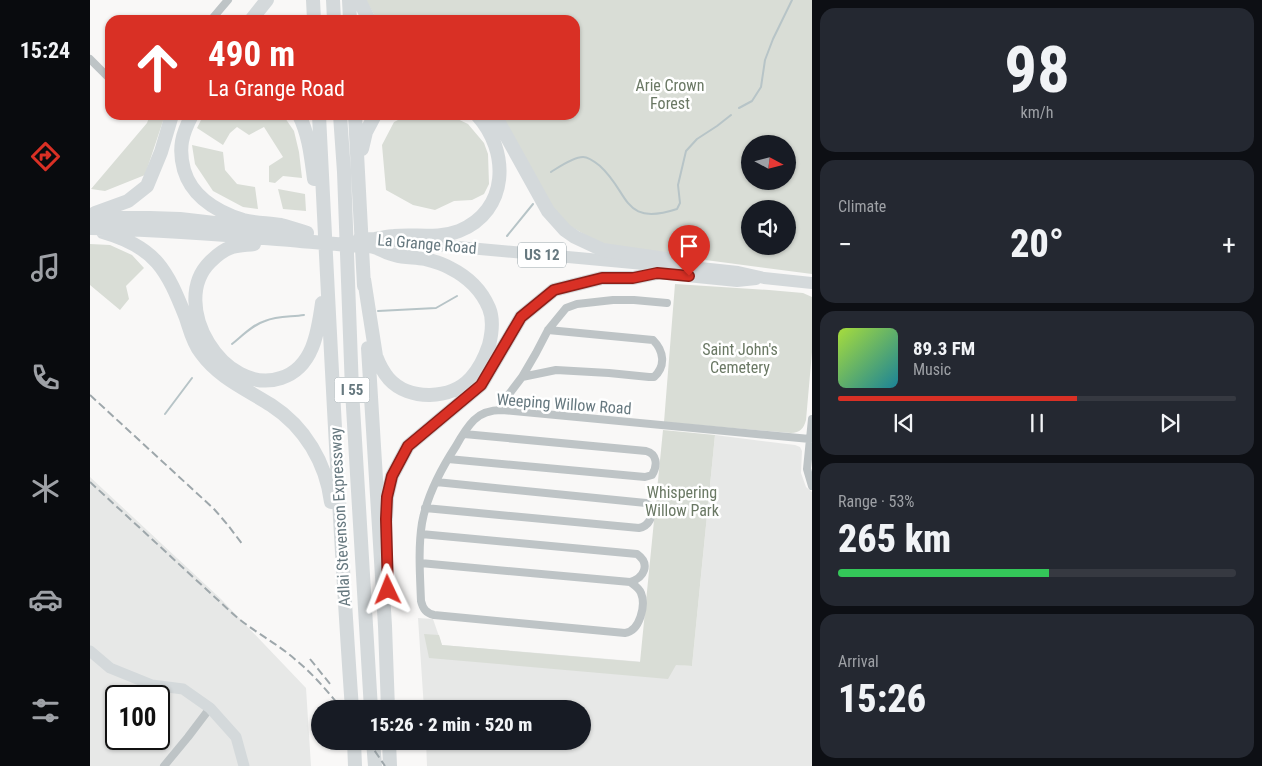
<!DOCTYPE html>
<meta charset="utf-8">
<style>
:root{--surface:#171b24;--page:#242831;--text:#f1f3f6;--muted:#9ea1a6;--line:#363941;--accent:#d93025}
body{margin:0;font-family:"Roboto Condensed",sans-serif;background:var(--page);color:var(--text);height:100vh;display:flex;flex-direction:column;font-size:19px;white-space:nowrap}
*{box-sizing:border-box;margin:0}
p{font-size:16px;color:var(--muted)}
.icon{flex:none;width:28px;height:28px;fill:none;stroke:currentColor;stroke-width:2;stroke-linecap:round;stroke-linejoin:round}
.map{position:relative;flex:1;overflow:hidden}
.panel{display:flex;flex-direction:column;gap:8px;padding:8px;background:#0d0f14;width:450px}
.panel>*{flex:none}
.hud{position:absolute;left:15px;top:15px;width:475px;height:105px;border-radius:15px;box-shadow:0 1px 4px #0004;background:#d93025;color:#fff;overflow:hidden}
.needle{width:32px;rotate:97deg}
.controls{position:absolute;left:651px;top:135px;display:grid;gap:10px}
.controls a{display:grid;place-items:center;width:55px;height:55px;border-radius:50%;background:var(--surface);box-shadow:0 1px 4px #0004;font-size:25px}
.speed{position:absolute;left:15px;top:685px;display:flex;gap:10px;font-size:25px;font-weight:700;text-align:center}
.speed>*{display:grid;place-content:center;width:65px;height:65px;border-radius:50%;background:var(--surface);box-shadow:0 1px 4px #0004;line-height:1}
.speed .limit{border:2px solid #111;border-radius:8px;background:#fff;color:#111}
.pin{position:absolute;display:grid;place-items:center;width:42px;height:42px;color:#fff;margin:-51px -21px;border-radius:50% 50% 50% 0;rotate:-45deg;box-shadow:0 0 5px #0007}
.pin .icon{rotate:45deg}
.me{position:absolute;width:55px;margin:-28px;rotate:358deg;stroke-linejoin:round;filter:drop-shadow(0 0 4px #0008)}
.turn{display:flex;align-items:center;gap:18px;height:105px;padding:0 20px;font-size:22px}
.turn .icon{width:65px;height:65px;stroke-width:2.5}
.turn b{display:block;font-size:35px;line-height:42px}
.big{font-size:38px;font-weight:800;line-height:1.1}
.panel .card{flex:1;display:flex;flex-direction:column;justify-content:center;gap:8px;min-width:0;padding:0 18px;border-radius:15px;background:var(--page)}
.panel .dial{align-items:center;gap:0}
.dial b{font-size:65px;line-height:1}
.song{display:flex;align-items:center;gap:15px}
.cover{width:60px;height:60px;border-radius:8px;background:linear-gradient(135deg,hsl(80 70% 55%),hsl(190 70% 35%))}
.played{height:5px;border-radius:2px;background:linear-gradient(90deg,var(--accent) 60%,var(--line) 60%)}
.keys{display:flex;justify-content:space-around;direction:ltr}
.heat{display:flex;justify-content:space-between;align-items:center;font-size:28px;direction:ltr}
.charge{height:8px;border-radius:4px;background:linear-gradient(90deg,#34c759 53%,var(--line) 0)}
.trip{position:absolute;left:221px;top:700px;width:280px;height:50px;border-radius:25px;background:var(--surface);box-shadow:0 1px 4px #0004;font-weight:800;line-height:50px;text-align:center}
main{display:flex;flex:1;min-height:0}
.menu{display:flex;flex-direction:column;width:90px;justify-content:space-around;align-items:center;background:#090b0e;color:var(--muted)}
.menu .icon{width:35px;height:35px}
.menu .on{color:var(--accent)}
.menu b{font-size:22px;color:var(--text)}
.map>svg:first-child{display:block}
</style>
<main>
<nav class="menu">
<b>15:24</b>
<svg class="icon on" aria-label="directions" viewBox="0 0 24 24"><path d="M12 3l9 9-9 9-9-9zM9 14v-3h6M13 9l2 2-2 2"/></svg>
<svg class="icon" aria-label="music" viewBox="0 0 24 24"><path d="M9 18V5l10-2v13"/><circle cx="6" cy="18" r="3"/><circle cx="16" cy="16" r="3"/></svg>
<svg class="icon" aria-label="phone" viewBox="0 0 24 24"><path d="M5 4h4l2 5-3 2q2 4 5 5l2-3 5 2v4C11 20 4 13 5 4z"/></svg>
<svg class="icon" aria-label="climate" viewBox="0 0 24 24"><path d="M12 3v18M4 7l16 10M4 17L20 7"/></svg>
<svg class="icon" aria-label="car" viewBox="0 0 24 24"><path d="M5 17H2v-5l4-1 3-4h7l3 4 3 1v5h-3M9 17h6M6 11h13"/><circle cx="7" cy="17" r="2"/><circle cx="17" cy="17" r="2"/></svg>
<svg class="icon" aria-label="filters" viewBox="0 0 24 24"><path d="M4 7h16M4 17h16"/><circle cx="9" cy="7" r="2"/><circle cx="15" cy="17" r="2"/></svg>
</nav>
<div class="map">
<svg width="722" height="766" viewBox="0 0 722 766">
<rect width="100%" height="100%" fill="#f9f8f7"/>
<path fill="#e7e8e7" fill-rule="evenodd" d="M625 435 705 445 710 447 712 451 711 473 716 487 722 492V766H337L336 741H492V709H334L328 618 343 619 352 645 602 666Z
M0 477 131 599 216 688 221 766H0ZM26 696H69V739H26Z"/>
<path fill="#d9ddd6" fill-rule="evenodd" d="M276 0H722V274L555 252 511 244 473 222 460 204 410 115H485V20H287ZM660 144H698V181H660ZM660 209H698V246H660Z
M60 115H75L55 175 15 191 1 189 57 123Z
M117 115H193L204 131 209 152 212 178 193 176 185 183 179 182V166L193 157 174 127 159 135 147 127 140 133 133 145 107 128 112 118Z
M318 115H359L378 124 394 143 398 154 399 184 394 194 382 200 364 201 345 210 323 205 296 190 292 145 304 122Z
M102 145 133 152 135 170 147 184 165 187 168 209 153 207 123 191 105 164Z
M188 189 215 194 216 211 193 209Z
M0 244 20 245 42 255 54 268 36 286 39 299 30 310 0 285Z
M585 284 679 290 713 293 722 297V352L716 420C714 428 710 433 701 433L574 422Z
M573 430 625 435 602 666 586 665 578 679 339 658 334 634 349 635 352 645 550 662Z"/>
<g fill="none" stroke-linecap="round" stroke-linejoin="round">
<path stroke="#b7c4c7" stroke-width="2" d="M649 108 662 101 671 87 675 60 683 39 702 0
M461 172C469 167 483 157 493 157 499 157 505 162 510 166 540 193 532 227 587 209L590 203 588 185 596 151 607 139 627 126 641 115
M417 236 443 204
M288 311 346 308 367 296
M142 344C152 336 162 325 175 321 187 316 201 317 214 315
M75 414 102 378"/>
<path stroke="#bec4c6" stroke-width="8" d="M121 20 138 0
M0 59 20 79
M432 377 446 353 458 330 476 308 487 304 523 300H544L577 303
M412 410 416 398 432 377 466 370 519 373 559 377H564C576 366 574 351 563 340L458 330
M722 419 717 469 722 486
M358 459 555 477 562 475C568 465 567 454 556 451L374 434
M335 508 549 528C559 526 564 516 561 506L556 503 346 482
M331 534 547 554C561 564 554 578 540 582 544 585 549 588 551 593 556 605 550 631 535 633L344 615C336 613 333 609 331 601 330 575 328 548 332 523 337 495 351 469 366 446 371 437 377 427 384 420 392 412 402 410 412 410L720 439
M330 563 540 582
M74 766 98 737 120 708"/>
<path stroke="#d4d9db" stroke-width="11" d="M0 651 20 668 62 685 93 689 120 708 146 737 154 766"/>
<path stroke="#d4d9db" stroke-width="12" d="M302 241 554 264 601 267 648 272 674 278 722 283
M557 272 647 281 666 279"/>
<path stroke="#d4d9db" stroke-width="14" d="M223 0 224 20
M243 0 244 20
M259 0 260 20
M269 0 279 20
M161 20 177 0
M102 115C92 134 88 148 94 170 102 197 128 212 153 220 165 223 179 223 191 225 200 227 208 230 217 233
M209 115C219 135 221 157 224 179
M229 115C239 313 248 511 262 709
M250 115 254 172 262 390 281 709
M265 115 274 286
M403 115 408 121 458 211 475 230 485 237 513 250 583 260 601 267
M272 149 276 132 285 115
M5 213 38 201 57 186 71 152 82 115
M0 216 90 219 184 230
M0 228C67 229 134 235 201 240 220 242 238 243 257 245 266 246 276 245 284 247 291 249 298 254 305 255 315 258 325 257 335 259 343 261 353 264 360 268 378 277 391 289 399 308 404 320 402 333 399 345 395 357 389 369 381 378 361 400 319 401 299 379 293 372 289 364 286 356L274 279
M13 232C66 247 77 270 96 318 100 330 103 343 111 353 129 378 156 389 181 405 215 427 236 463 241 502
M270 238C275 239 280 240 285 239 292 238 298 236 304 236 326 234 348 239 369 231 419 211 420 151 387 115
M164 244C157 245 149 245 142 247 133 250 127 255 120 262 78 304 134 397 191 378 223 368 228 332 232 303
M278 348 295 626 298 709
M296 518 297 497 302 476 318 446 391 385 431 317 464 290 512 278H543L567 273
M264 741 265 766
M283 741 285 766
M299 741 300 766"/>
<path stroke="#9ea7ab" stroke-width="2" stroke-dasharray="8 4" stroke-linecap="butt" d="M0 395 124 509 137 524 153 545
M0 482 142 613C162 631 187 643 207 661 224 675 238 692 252 709
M220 659 240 684
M278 741 295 766"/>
</g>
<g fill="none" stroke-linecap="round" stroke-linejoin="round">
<g stroke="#8d1f18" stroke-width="12">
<path id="route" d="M298 590 296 519 297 497 302 476 318 446 391 385 431 317 464 290 512 278H543L567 273 599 276"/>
</g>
<use href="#route" stroke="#d93025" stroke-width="9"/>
</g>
<g text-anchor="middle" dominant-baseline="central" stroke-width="5" stroke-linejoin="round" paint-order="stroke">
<g fill="#fff" stroke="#94a0a5" stroke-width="1">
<rect x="428" y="242.5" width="48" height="25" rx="4"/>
<rect x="244.5" y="377.5" width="35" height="25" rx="4"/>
</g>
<g font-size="15" font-weight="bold" fill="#66787f">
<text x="452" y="255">US 12</text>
<text x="262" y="390">I 55</text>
</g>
<g font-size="16" fill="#6a7864" stroke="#fff">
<text x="580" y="85">Arie Crown<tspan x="580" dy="18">Forest</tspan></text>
<text x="650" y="349">Saint John's<tspan x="650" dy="18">Cemetery</tspan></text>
<text x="592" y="492">Whispering<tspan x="592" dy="18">Willow Park</tspan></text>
</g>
<g font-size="16" fill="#66787f" stroke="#fff">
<text transform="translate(337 244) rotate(5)">La Grange Road</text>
<text transform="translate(474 404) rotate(4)">Weeping Willow Road</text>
<text transform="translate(250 517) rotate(-93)">Adlai Stevenson Expressway</text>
</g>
</g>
</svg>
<div class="controls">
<a><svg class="needle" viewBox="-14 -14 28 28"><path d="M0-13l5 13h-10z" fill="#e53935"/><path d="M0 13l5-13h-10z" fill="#9ea1a6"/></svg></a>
<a><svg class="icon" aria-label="sound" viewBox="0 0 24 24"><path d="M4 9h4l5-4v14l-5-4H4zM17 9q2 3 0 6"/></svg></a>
</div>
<div class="speed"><div class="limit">100</div></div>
<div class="pin" style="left:599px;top:276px;background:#d93025"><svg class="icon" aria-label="arrive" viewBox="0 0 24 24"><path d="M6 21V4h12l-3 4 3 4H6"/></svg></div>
<svg class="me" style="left:298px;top:590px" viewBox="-20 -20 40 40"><path d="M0-17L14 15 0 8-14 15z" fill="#d93025" stroke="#fff" stroke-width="4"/></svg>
<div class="trip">15:26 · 2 min · 520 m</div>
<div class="hud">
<div class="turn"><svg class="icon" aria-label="ahead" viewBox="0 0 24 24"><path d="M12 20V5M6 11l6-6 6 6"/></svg><div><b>490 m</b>La Grange Road</div></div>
</div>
</div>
<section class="panel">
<div class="card dial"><b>98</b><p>km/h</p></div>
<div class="card"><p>Climate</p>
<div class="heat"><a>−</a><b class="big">20°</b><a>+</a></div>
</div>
<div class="card">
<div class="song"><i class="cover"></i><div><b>89.3 FM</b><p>Music</p></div></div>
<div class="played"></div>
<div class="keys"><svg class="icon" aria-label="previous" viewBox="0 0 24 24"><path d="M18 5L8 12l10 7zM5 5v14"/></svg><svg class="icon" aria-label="pause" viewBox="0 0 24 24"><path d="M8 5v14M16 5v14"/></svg><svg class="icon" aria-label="next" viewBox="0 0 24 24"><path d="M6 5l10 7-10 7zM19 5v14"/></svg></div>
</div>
<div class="card"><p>Range · 53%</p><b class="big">265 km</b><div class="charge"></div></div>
<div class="card"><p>Arrival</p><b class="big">15:26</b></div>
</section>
</main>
